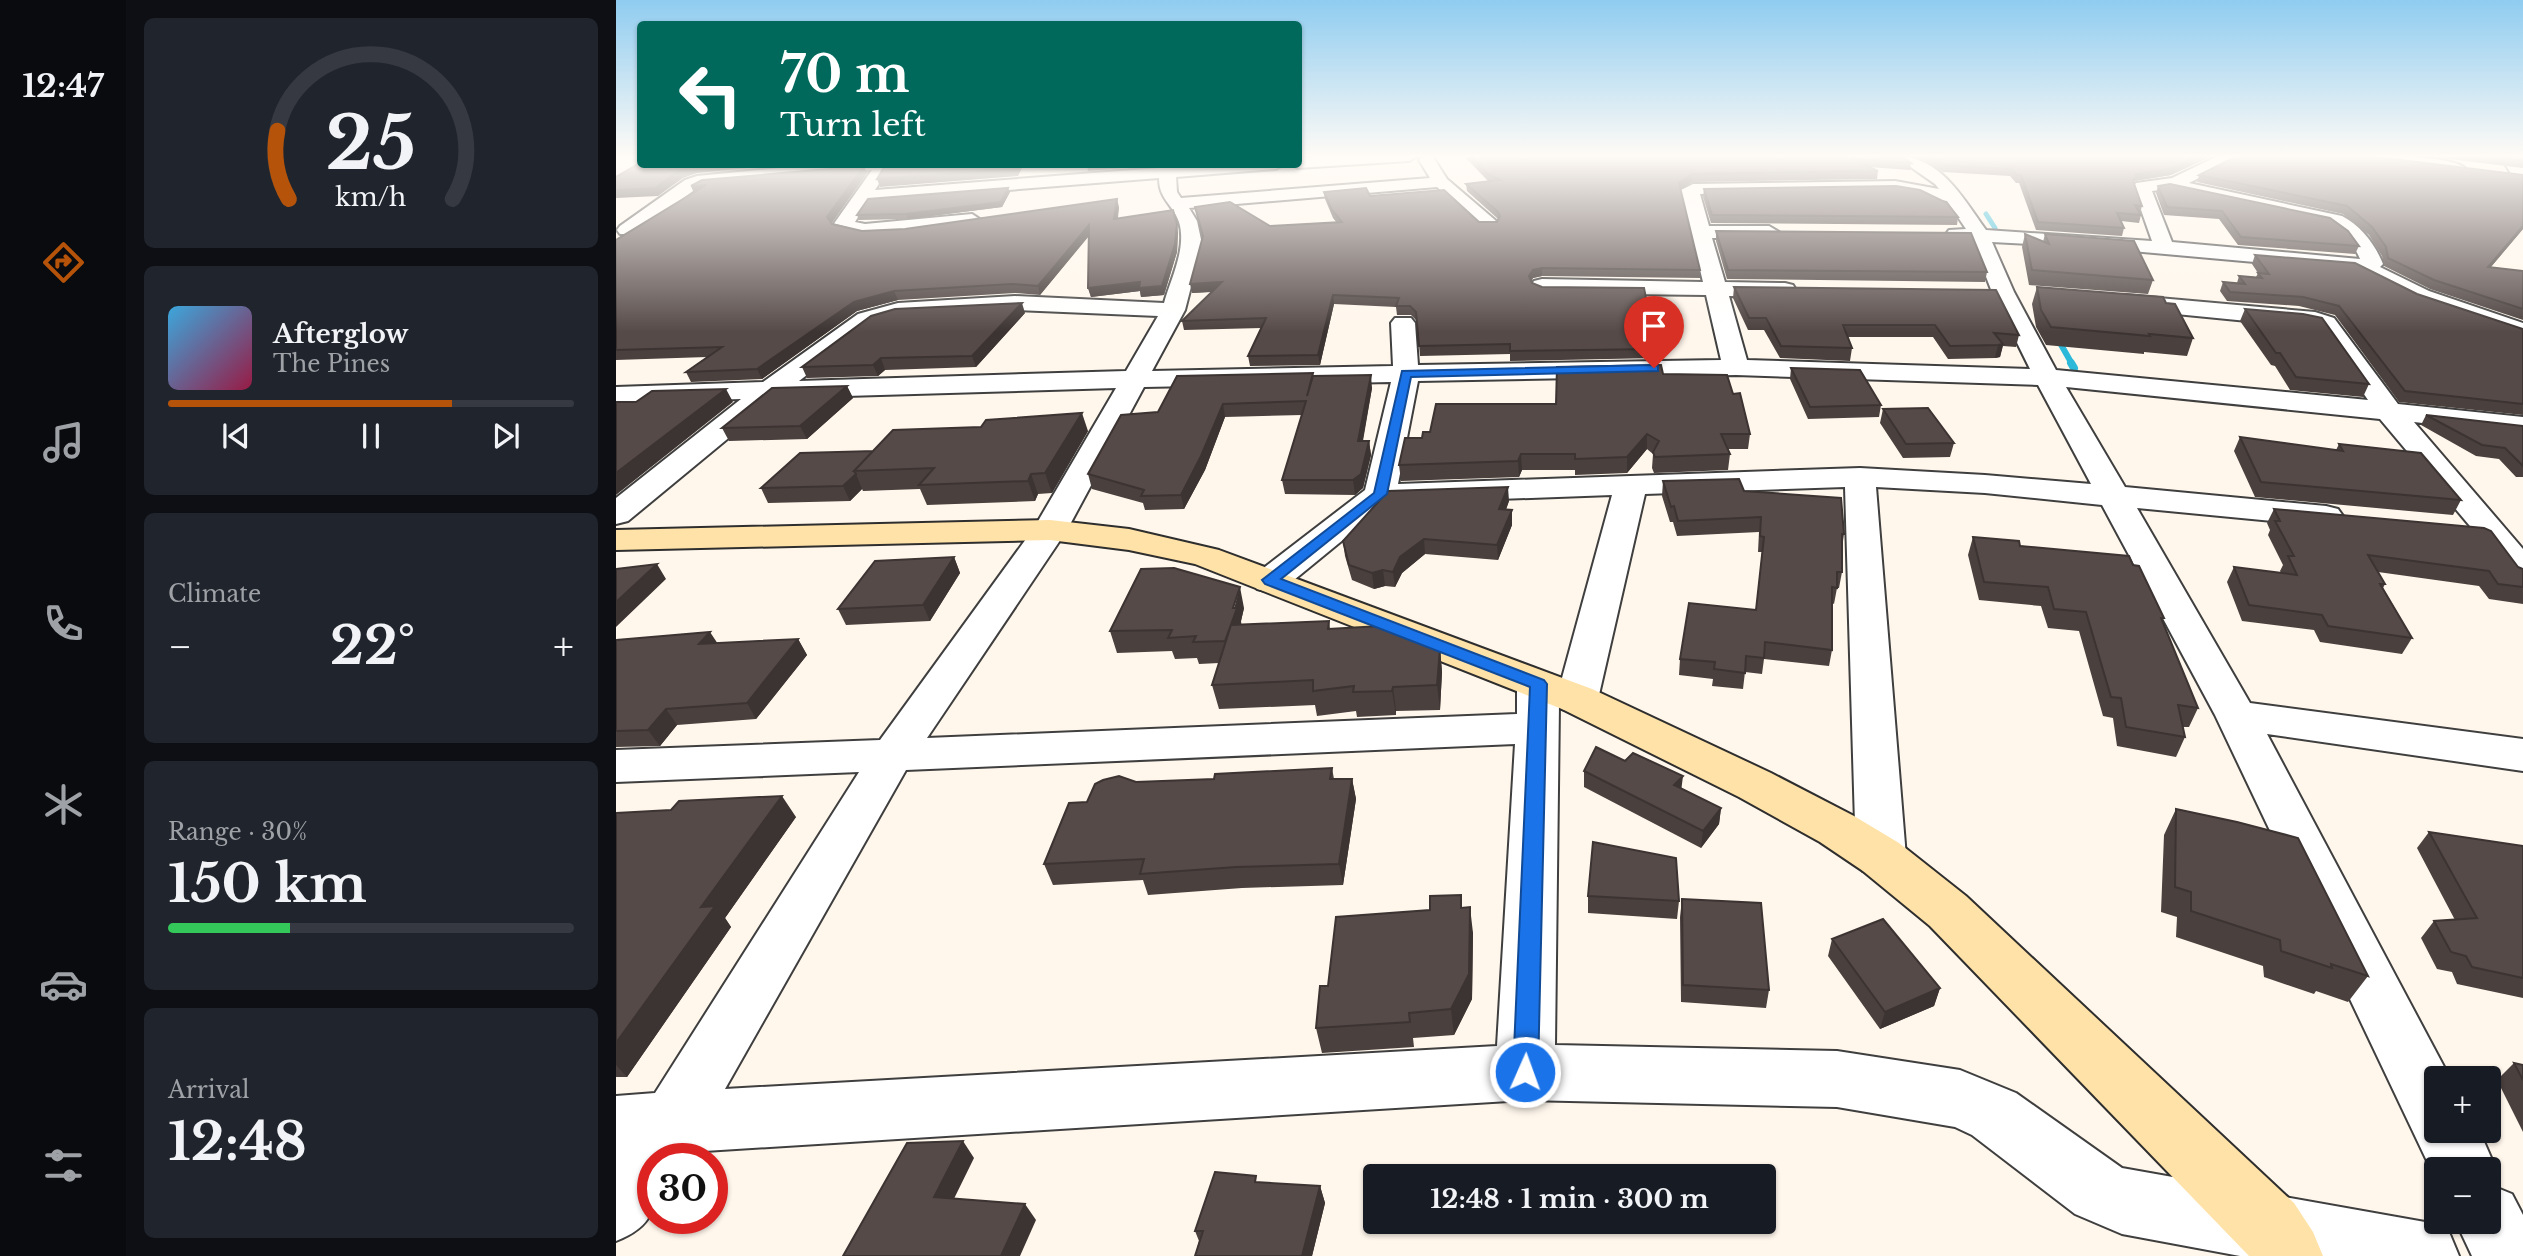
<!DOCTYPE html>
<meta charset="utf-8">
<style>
:root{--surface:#171b24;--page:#20242c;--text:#f1f3f6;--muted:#9ea1a6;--line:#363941;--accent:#b45309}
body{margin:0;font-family:"Libre Baskerville",serif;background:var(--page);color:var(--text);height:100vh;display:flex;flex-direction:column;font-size:26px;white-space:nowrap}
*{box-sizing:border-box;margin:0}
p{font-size:23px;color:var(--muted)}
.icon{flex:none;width:38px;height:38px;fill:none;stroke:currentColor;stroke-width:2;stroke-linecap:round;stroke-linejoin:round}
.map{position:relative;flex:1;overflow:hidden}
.side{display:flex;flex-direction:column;gap:18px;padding:18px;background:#0d0f14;width:490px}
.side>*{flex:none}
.top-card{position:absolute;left:21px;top:21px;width:665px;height:147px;border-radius:7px;box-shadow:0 2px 5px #0004;background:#00695c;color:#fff;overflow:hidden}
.fabs{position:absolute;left:1808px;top:1066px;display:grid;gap:14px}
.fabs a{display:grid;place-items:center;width:77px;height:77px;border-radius:7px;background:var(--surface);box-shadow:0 2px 5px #0004;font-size:35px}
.speed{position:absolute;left:21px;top:1143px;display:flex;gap:14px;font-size:35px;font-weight:700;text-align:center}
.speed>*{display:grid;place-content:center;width:91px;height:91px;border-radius:50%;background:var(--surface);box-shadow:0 2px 5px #0004;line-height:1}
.speed .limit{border:10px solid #d22;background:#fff;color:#111}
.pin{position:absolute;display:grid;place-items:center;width:60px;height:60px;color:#fff;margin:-72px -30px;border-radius:50% 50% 50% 0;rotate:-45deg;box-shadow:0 0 7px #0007}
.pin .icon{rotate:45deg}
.me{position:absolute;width:77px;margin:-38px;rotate:2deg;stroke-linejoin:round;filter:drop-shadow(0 0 5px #0008)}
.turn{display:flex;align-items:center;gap:24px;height:147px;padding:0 28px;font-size:32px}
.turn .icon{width:91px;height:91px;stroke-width:2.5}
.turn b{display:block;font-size:49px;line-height:60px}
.big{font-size:52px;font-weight:700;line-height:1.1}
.side .tile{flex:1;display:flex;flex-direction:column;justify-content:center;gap:10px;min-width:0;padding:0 24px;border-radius:10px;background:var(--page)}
.side .dial{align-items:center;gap:0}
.dial svg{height:182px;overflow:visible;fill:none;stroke:var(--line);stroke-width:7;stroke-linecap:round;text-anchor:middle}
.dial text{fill:var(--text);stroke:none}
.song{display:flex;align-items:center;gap:21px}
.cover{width:84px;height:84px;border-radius:10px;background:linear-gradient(135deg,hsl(200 70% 55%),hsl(340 70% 35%))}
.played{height:7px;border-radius:4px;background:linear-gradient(90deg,var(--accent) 70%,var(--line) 70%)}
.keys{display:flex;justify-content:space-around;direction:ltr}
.heat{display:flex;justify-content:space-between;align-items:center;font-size:38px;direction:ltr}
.charge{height:10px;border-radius:5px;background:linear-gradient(90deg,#34c759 30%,var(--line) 0)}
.trip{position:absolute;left:747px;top:1164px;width:413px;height:70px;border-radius:7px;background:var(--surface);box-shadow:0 2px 5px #0004;font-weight:700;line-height:70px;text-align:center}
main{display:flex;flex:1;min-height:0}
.menu{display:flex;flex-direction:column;width:126px;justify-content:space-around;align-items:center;background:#090b0e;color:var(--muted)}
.menu .icon{width:49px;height:49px}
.menu .active{color:var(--accent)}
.menu b{font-size:32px;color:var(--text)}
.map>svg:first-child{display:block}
</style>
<main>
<nav class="menu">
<b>12:47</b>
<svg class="icon active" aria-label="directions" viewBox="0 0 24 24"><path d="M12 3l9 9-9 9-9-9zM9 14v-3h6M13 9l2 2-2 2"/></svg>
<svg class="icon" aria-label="music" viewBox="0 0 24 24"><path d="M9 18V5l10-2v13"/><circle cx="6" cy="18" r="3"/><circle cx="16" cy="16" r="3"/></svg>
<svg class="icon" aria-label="phone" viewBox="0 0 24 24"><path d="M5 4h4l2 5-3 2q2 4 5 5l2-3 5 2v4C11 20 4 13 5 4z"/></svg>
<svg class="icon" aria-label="climate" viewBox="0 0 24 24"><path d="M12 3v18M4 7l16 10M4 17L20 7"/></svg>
<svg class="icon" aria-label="car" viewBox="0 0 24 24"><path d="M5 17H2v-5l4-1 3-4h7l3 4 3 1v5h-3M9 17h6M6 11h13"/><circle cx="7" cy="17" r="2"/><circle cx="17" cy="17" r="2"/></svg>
<svg class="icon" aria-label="filters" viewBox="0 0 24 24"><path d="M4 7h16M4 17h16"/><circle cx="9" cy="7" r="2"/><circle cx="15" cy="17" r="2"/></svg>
</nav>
<section class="side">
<div class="tile dial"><svg viewBox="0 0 100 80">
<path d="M14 69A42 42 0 1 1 86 69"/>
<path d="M14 69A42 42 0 0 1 9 39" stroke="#b45309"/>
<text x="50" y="56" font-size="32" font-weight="700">25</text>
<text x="50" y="72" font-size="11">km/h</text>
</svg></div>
<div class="tile">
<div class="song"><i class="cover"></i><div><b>Afterglow</b><p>The Pines</p></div></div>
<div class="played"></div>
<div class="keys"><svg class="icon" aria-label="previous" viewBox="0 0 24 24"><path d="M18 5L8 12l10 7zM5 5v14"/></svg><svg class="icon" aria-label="pause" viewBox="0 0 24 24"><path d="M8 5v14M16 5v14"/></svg><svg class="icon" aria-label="next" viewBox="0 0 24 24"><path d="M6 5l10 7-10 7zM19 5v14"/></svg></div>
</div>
<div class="tile"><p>Climate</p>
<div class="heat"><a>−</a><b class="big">22°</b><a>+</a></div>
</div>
<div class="tile"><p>Range · 30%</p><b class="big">150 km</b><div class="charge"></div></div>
<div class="tile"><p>Arrival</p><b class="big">12:48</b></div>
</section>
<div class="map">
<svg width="1907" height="1256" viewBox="0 0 1907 1256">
<rect width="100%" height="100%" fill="#fff7ec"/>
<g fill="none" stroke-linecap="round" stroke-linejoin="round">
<path stroke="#2cb9d9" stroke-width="5" d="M1370 214 1379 228"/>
<path stroke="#2cb9d9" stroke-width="6" d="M1439 334 1456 364"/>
<path stroke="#2cb9d9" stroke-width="8" d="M1455 363 1458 368"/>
<g stroke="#3f3f3f" stroke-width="4">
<path id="street" d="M721 156H801L793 161 682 168 675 164H682V158Z
M813 156 817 157 831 179 879 220 882 224 879 228H865L821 187 573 208 581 221 586 244 569 310 536 371 777 366 775 323 779 318H795L799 323 802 365 1105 360 1090 295 926 293 918 291 915 286 918 281 926 279 1087 282 1065 190 1077 184 1279 181 1323 189 1319 184 1279 156C1325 156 1346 197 1370 230L1536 241 1517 187 1520 183 1556 178 1602 156H1622L1620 159 1573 183 1726 216C1745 226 1759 244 1767 264L1764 267 1813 291 1907 323V338L1797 301 1739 271 1471 247 1376 242 1398 292 1440 370 1752 400 1702 328 1509 309 1501 307 1498 302 1501 297 1509 295 1699 312 1718 318 1782 404 1907 417V435L1798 422 1907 549V584L1894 581 1864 538 1764 419 1450 387 1509 487 1710 506 1722 509 1727 516 1722 523 1710 526 1521 508 1634 703 1907 739V771L1651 734 1834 1078H1820V1130H1863L1880 1169 1874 1185 1896 1194 1907 1215V1256H1856L1840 1222H1872V1169H1820V1180L1599 715 1486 505 1369 493 1260 487 1290 857 1283 871 1265 876 1247 871 1240 857 1229 487 1029 494 982 699 976 709 961 713 946 709 943 704 939 1045 1221 1051 1344 1070 1400 1093 1506 1168 1809 1222 1833 1232 1843 1256H1624L1506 1234 1459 1214 1356 1135 1339 1127 1221 1107 909 1100 73 1152 69 1158H37C37 1203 46 1222 0 1241V1096L39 1093 243 772 0 782V750L264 740 418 528 500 388 161 398 12 521 0 524V498L125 399 0 403V387L147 382 242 314 282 303 399 296 548 303C555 278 571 248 563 222 557 204 543 200 543 178L252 201 239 222 249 224 356 214 365 220 356 226 249 236 220 229 217 225 256 170 89 185 81 188 18 234H4L1 230 4 226 69 180 81 176 205 164H276L259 190 543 168V164H559V167L668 164 660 169 560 177 561 192 565 198 814 178 803 160 805 157ZM1552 189 1712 224C1726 231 1738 244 1744 259L1556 242 1536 191ZM1279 191 1331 201 1350 229 1333 230 1330 234 1333 238 1356 241 1376 292 1414 369 1131 360 1113 296 1169 297 1177 295 1180 290 1177 285 1169 283 1109 282 1096 238H1153L1163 232 1153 226H1093L1084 194ZM399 310 542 316 510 371 183 381 258 324 283 317ZM1120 375 1422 385 1475 484 1369 475 1244 468 782 484 802 381ZM775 382 749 490 641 573 636 581 641 589 654 592 667 589 772 503 996 495 943 689 937 675 922 671 907 675 901 684V714L311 738 451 530 528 387ZM899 744 881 1046 109 1089 290 770Z
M1744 156C1763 155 1837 156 1849 168L1841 173 1752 161Z
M1884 156H1900L1907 166V184L1901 183Z"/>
</g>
<g stroke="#2e2e2e" stroke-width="4">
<path id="secondary" d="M434 520 513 529 603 550 976 689 1155 773 1238 816 1283 843 1350 896 1678 1203 1697 1232 1707 1256H1633L1314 926 1247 871 1204 842 1123 797 946 709 579 564 513 550 434 540 0 550V530Z"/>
</g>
<use href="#street" fill="#fff" fill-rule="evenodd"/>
<use href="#secondary" fill="#ffe2a7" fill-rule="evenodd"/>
</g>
<path fill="#4a403e" d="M848 156H1286L1295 163 1294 170 1253 167 1262 171 1261 179 1076 182 1064 189 1084 270V278L926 276 917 278 915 282 916 283 1040 349V358L894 361V354L804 356 801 321 795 315H781L780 307 718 304 704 365 634 366 632 356 645 328 568 330 566 321 596 292 576 293 587 238 579 207 654 226 721 223 717 218 709 199 708 192 754 196 863 222H881L882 220 881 218 851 191 850 184 872 181Z
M1297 156H1596L1555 175 1518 181 1526 206 1524 213 1525 215 1523 223 1505 221 1508 228 1506 236 1420 230 1403 183H1400L1394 176 1327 172 1310 161Z
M1808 156H1907V169V168Z
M251 173 216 223 246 231 289 229 503 207 502 218 562 232 561 252 548 295 525 297 524 291 475 297 472 288 473 236 424 295 399 293 282 300 241 311 146 379 75 382 70 372 91 357 0 360V240L78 192 75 186Z
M1583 175 1907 229 1875 267 1907 271V320L1814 289 1768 266 1766 256 1753 235 1727 214 1581 182Z
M1542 186 1743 246 1739 254 1622 245 1603 219 1548 215 1540 193Z
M1088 189 1342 217 1341 225 1095 223 1087 197Z
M394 192 386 207 292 219 243 220 241 215Z
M1100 231 1371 272 1369 282 1111 279 1100 241Z
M1409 234 1427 242 1429 234 1537 280 1532 294 1413 285 1406 247Z
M1639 255 1801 294 1907 329V415L1783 402 1719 315 1683 306 1611 301 1604 291 1607 282 1621 283 1623 276 1640 277 1642 273 1636 264Z
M1118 287 1403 335 1400 347 1387 346 1384 357 1379 358 1332 359 1317 337H1232L1236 348 1234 361 1164 358 1148 330H1132L1117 298Z
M1421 287 1550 303 1577 338 1571 356 1528 352V354L1430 345 1420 327 1416 304Z
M1629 309 1753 384 1747 397 1674 390 1659 366 1655 365 1624 321Z
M409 313 360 367 269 370 262 376 191 378 186 367Z
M1175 368 1265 405 1263 417 1192 419 1174 379Z
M697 373V376L756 388 747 441H753L755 455 747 488 739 495 669 494 666 480 686 415 609 417 589 470 568 509 529 510 527 503 476 489 472 474 542 412Z
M1047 374 1117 394 1134 434 1132 449H1112L1114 454 1112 470 1038 473 1036 468 1037 454 1031 449 1011 473 959 475V470H906L903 477 785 481 783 465 806 438 814 432 940 404Z
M231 386 237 398 191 439 113 441 106 428Z
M1267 409 1338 443 1334 457 1287 458 1264 423Z
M1810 415 1907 426V477H1900L1883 459 1860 456 1805 425Z
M472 431 436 493 422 494 419 501 311 505 304 489 247 491 246 489 234 501 152 503 145 488 257 451Z
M1624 437 1720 450 1723 444 1845 500 1837 515 1639 497 1618 451Z
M1047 481 1128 491 1228 534 1226 548V572L1223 588H1221L1218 604 1216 603V650L1213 666 1148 659 1146 674 1129 672 1127 689 1096 686 1097 679 1063 675 1064 659 1140 610 1146 552H1142L1143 532 1061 536 1057 522H1054L1046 496Z
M893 501 890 510H896V525L882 560 809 554 786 573 779 587 769 586 758 589 736 580 729 556 727 541Z
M1658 509 1907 569V604L1873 599 1863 586 1762 572 1769 584 1767 588 1796 638 1786 654 1704 642 1698 630 1626 621 1611 582 1618 567 1665 573 1664 571 1667 565 1652 535 1654 530 1651 523Z
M1357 537 1517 565 1548 618 1546 621 1582 708 1573 727H1567L1569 737 1560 757 1501 746 1497 718 1487 716 1463 631 1432 628 1425 606 1363 600 1352 555Z
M338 557 344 573 314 621 230 625 222 609Z
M628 608 625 621V625L713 621 714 629 824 648 826 672 824 710 780 711V715L741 717 740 711 701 716 699 705 603 709 596 685 603 663 583 664 581 658 559 659 556 651 501 653 494 631Z
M182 639 191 655 140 719 61 725 44 746 0 747V640L101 644Z
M716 768 718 779H736L740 799 727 885 626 888 532 895 527 880 437 885 428 864 471 802 520 782 598 779Z
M968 771 1066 789 1105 808 1103 824 1085 848 968 787Z
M1560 809 1752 976 1732 1002 1700 991 1698 994 1648 977 1647 966 1560 937 1561 917 1545 912 1548 835Z
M55 810 180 817 109 918 115 927 11 1077H0V813Z
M1813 832 1907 846V998L1841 984 1836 972 1821 969 1805 938 1818 921 1839 920 1801 848Z
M972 896 1063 901 1061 919 972 913Z
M1066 899 1153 990 1150 1008 1065 1002 1064 917Z
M847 908 857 933 856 999 838 1035 797 1038 798 1047 706 1053 700 1028Z
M1216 939 1324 988 1318 1006 1264 1029 1212 956Z
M1898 1063 1907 1065V1132L1881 1080Z
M643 1182 704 1186 709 1203 696 1256H579L583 1241 579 1231Z"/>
<path fill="#3c3432" d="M1584 156H1596L1555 175 1518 181 1515 188 1520 174Z
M94 164H173L81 173 67 178 42 196 0 198V190L77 166Z
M402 164H408L402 176 264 187 261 179Z
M471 164H509V168L472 171Z
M248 166 251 173 214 225 211 217Z
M1076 174V182L1062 191 1063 183Z
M90 185 78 193 75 186Z
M392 188 394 192 386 207 292 219 290 214Z
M501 199 503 207 500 227 498 219Z
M561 224 562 232 561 252 548 295 525 297 524 291 475 297 472 288 524 282Z
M473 225 475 233 424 295 422 286Z
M1907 226V229L1868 275 1872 267Z
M926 268V276L917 278 913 285V276L917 270Z
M606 282 607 291 576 293 574 284Z
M278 291 282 300 241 311 146 379 141 369 238 302Z
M717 295 718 304 704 365 702 355Z
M406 303 409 313 360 367 356 356Z
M1387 344 1384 357 1379 358 1382 345Z
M265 358 269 370 262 376 257 365Z
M755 375 756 388 744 455 742 441Z
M231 386 237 398 191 439 184 426Z
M110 389 117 402 0 495V473Z
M607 404 609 417 589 470 568 509 565 495Z
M466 413 472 431 436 493 429 473Z
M1031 434V449L1011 473V457Z
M753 441 755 455 747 488 739 495 737 480Z
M905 454 906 470 903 477 902 461Z
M240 474 246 489 234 501 227 486Z
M415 474 422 494 419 501 412 481Z
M892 487 893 501 884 524 883 509Z
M896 510V525L882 560 881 545Z
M808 539 809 554 786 573 779 587 777 572 784 557Z
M338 557 344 573 314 621 307 605Z
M41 564 50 579 0 627V602Z
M767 570 769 586 758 589 756 573Z
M624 587 628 608 625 621 626 629 609 641Z
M94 632 104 647 83 644Z
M182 639 191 655 140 719 131 703Z
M824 648 826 672 824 710 821 685Z
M777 687 780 711V715L776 691Z
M50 709 61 725 44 746 32 730Z
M1067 776 1065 792 1058 785Z
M736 779 740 799 727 885 723 864Z
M166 796 180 817 109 918 115 927 11 1077 0 1065V1043L85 907Z
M1105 808 1103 824 1085 848 1087 831Z
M854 907 857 933 856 999 838 1035 835 1009Z
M1324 988 1318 1006 1264 1029 1269 1012Z
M347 1141 358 1158 331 1213 318 1197Z
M704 1186 709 1203 696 1256H686Z
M409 1204 420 1220 404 1256H385Z"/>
<path fill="#564a48" stroke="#3c3432" stroke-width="2" d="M854 156H1286L1295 163 1235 159 1262 171 1076 174 1063 183 1084 270 926 268 917 270 913 276 916 283 926 287 1028 288 1040 349 894 351V344L803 346 800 312 794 306H780L783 298 717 295 702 355 632 356 650 318 566 321 606 282 574 284 587 236 579 207 614 202 654 226 726 222 716 210 708 192 750 188 754 196 828 190 863 222H881L884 216 881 211 850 184 884 180 870 173Z
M1315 156H1584L1558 168 1520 174 1517 181 1526 206 1519 205 1525 215 1501 213 1508 228 1422 222 1405 175H1401L1396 169 1328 165Z
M1621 156H1753L1907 175V226L1872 267 1907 271V309L1818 280 1772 258 1770 247 1756 227 1731 206 1583 175Z
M1867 156H1907V161Z
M24 163V164H94L77 166 64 170 39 188 0 190V177Z
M270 164H402L400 169 261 179Z
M248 166 211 217 216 224 246 231 289 229 501 199 498 219 557 210 561 224 559 244 546 286 523 288 524 282 472 288 473 225 422 286 396 284 278 291 238 302 141 369 70 372 106 347 0 350V240L90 185 75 186 86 180Z
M1554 184 1714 218 1732 231 1743 246 1625 237 1606 211 1551 207 1542 186Z
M1280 186 1304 190 1331 203 1342 217 1096 215 1088 189Z
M392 188 385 202 290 214 241 215 252 199Z
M1100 231 1355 233 1371 272 1112 270Z
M1409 234 1433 244 1429 234 1518 241 1537 280 1416 270Z
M1639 255 1739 263 1801 294 1907 329V404L1789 391 1723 306 1687 297 1614 292 1607 282 1629 284 1623 276 1646 278 1642 273 1653 274Z
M1118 287 1380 290 1403 335 1378 333 1387 344 1382 345 1334 346 1319 325H1227L1236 348 1165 346 1150 318H1133Z
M1421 287 1547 297 1550 303 1559 304 1577 338 1533 334 1534 336 1435 327 1425 310Z
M406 303 356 356 265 358 257 365 186 367 255 316 279 309Z
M1629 309 1687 314 1706 318 1753 384 1680 377 1664 353H1660Z
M1045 365 1047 374 1111 375 1117 394 1124 393 1134 434H1105L1114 454 1039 457 1037 452 1043 441 1031 434 1011 457 959 459V454H905L902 461 783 465 789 438H806L807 432H814L820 404H940L941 367Z
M1175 368 1244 370 1265 405 1194 407Z
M697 373 691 396 697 376 755 375 742 441H753L745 474 737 480H666L690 401 607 404 585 456 565 495 525 496 528 490 472 474 505 415 542 412 561 376Z
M231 386 184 426 106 428 156 388Z
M110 389 0 473V402H20L36 391Z
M1312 408 1338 443 1290 444 1267 409Z
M466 413 429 473 415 474 412 481 303 485 318 468 238 471 277 430 365 427 370 420Z
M1810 415 1907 426V466L1889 448 1866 445Z
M1624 437 1727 451 1723 444 1805 453 1845 500 1645 482Z
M257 451 238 471 240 474 227 486 145 488 184 453Z
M1123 479 1128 491 1225 498 1228 534H1226V572H1221V588L1216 587V650L1149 642 1148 658 1130 656 1129 673 1098 669 1099 662 1064 659 1073 603 1140 610 1148 537 1144 536 1145 517 1062 521 1058 506 1055 507 1047 481Z
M892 487 883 509 896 510 881 545 808 539 784 557 777 572 767 570 756 573 733 565 727 541 772 491Z
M1658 509 1868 528 1875 531 1902 567 1907 569V587L1882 584 1873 571 1752 555 1769 584H1764L1796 638 1712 626 1706 615 1633 605 1618 567 1681 575 1672 556H1678L1659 521H1664Z
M1357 537 1403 541 1404 546 1513 556 1517 565 1523 566 1548 618H1545L1582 708 1562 705 1569 737 1510 727 1505 698 1495 697 1470 612 1438 609 1432 587 1368 582Z
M338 557 307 605 222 609 259 561Z
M41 564 0 602V569Z
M558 568 624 587 617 608H621L609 641 577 642 580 636 552 638 556 630 494 631 525 569Z
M713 621 712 629 765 626 824 648 821 685 777 687 776 691 737 692 738 686 697 691V680L596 685 615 625Z
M94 632 83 644 182 639 131 703 50 709 32 730 0 731V640Z
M980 747 1009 761 1017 753 1067 776 1058 785 1105 808 1087 831 968 771Z
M716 768 714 779H736L723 864 620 867 524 874 528 859 428 864 453 803 471 802 479 784 487 780 503 776 520 782 598 779 599 774Z
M166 796 85 907 99 906 0 1043V813L55 810 63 801Z
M1560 809 1621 822 1682 838 1752 976 1715 964 1716 968 1665 951 1664 940 1575 911V892L1559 887Z
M1813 832 1907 846V978L1856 967 1850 956 1835 952 1818 921 1861 918Z
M977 842 1060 858 1063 901 972 896Z
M845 895V908L854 907 853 974 835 1009 793 1013 794 1022 700 1028 704 986H712L720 917 814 910V896Z
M1066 899 1145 903 1153 990 1067 985Z
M1267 919 1324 988 1269 1012 1216 939Z
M1898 1063 1907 1065V1080Z
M347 1141 318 1197 409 1204 385 1256H227L291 1143Z
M599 1172 640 1176 639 1182 704 1186 686 1256H579L587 1231H579Z"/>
<linearGradient id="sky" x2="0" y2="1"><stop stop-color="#8fccf0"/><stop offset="0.47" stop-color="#fffbf6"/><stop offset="1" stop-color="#fffbf6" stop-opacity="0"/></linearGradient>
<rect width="1907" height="332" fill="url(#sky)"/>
<path fill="#1a73e8" stroke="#114b97" stroke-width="2" d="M1038 365 1042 366V371L795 377 771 494 665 579 928 680 931 684 922 1072 918 1080 909 1083 901 1080 897 1072 914 687 649 584 646 580 758 493 786 371Z"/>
</svg>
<div class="fabs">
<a>+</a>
<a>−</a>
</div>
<div class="speed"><div class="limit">30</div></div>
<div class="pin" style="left:1038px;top:368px;background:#d93025"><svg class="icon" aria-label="arrive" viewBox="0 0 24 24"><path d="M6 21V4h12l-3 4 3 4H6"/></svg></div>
<svg class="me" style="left:909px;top:1072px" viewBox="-20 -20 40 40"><circle r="17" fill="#1a73e8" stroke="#fff" stroke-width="3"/><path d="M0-11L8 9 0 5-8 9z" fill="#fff"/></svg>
<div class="trip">12:48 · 1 min · 300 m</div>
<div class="top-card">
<div class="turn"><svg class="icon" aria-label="left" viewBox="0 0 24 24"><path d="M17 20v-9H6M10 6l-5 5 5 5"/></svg><div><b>70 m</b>Turn left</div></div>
</div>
</div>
</main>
